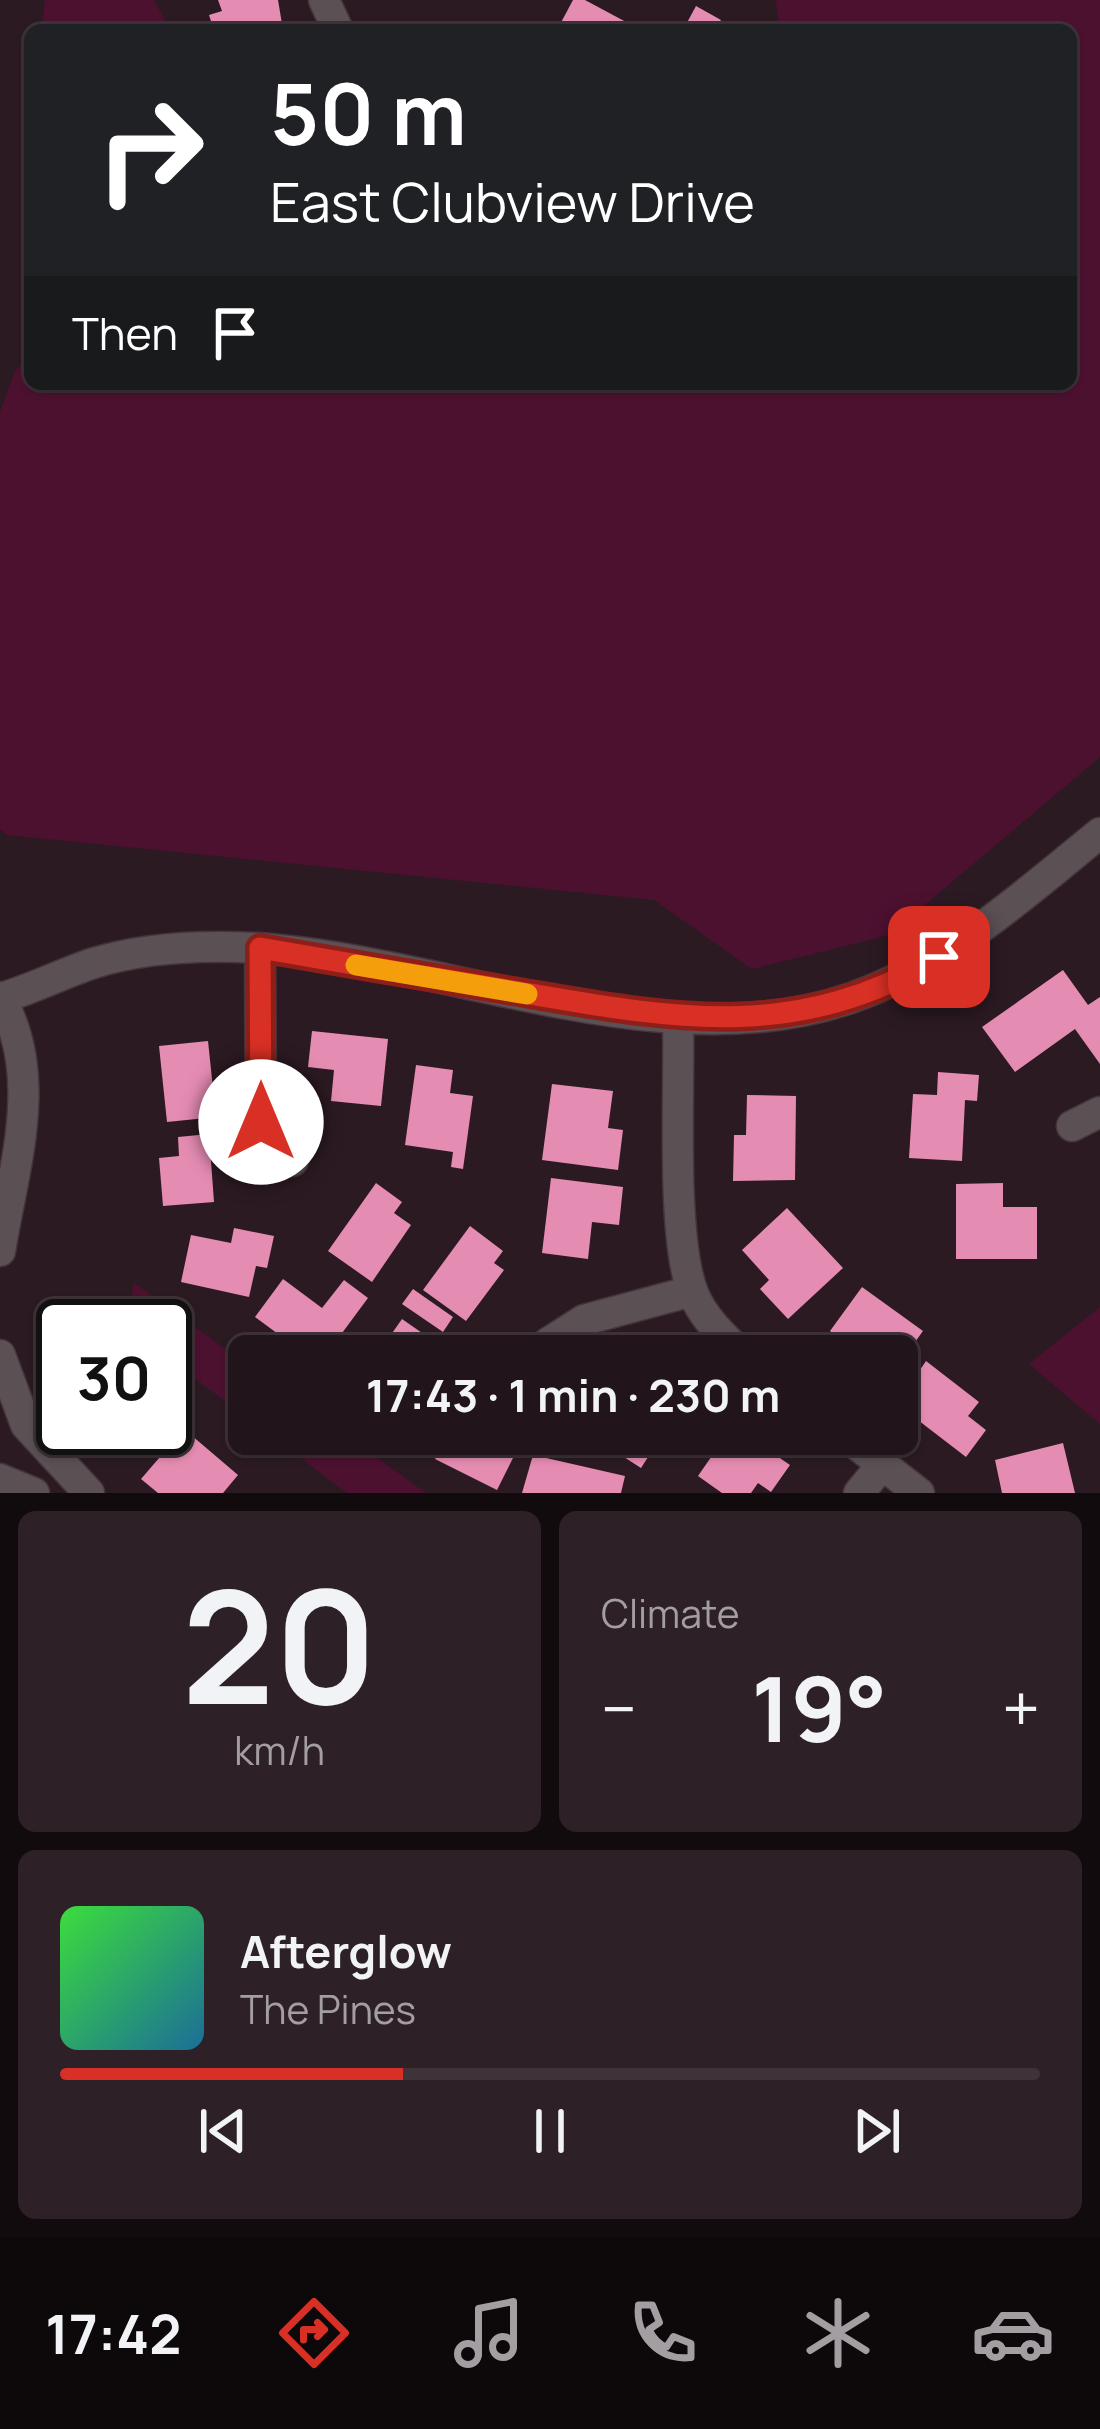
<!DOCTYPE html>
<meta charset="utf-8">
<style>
:root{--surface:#21141a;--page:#2d2127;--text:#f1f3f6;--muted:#a29ea2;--line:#3e3339;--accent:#d93025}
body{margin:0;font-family:Manrope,sans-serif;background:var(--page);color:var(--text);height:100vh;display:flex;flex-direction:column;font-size:45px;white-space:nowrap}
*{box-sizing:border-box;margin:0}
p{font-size:39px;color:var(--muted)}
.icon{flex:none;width:66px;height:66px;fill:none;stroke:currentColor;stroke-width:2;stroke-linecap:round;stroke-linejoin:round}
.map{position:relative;height:1493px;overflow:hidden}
.side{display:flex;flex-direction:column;gap:18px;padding:18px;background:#120b0e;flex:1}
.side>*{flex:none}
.hud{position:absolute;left:24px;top:24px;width:1053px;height:366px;border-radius:18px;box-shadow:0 3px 9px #0004,0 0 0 3px var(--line);background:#202124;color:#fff;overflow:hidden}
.speed{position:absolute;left:36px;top:1299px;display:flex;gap:24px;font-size:60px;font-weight:700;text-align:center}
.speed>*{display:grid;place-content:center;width:156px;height:156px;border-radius:50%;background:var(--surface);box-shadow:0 3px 9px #0004,0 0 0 3px var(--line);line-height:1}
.speed .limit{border:6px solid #111;border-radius:18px;background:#fff;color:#111}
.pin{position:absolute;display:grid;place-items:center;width:102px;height:102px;color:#fff;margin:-51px;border-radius:24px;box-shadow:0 6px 18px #0006}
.me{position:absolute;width:132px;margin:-66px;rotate:0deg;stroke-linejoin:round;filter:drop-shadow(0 0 9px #0008)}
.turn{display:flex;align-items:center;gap:42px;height:252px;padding:0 48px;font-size:54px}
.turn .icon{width:156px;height:156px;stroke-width:2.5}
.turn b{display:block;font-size:84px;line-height:102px}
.then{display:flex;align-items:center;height:114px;padding:0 48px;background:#0003;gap:24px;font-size:45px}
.big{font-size:90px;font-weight:700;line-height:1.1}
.side .widget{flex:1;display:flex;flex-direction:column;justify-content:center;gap:18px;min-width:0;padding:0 42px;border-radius:18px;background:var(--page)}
.side .dial{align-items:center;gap:0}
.dial b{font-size:156px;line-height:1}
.song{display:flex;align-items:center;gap:36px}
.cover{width:144px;height:144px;border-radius:18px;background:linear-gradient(135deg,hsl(120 70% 55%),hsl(200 70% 35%))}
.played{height:12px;border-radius:6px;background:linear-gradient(90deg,var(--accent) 35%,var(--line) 35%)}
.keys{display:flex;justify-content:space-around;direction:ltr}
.heat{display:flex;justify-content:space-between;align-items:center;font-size:66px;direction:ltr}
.side .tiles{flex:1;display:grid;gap:18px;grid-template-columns:1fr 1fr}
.widget:last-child{grid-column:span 2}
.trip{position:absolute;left:228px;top:1335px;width:690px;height:120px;border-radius:18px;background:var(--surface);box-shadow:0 3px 9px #0004,0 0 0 3px var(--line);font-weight:700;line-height:120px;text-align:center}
.dock{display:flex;height:192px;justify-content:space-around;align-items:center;background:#0d080a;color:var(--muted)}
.dock .icon{width:84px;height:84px}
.dock .current{color:var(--accent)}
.dock b{font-size:54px;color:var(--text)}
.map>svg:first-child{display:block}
</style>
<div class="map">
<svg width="1100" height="1493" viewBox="0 0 1100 1493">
<rect width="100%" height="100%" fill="#2c1a22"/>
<path fill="#4d1130" d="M45 0H154L170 30H42Z
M776 0H1100V757L889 935 752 969 654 900 7 835 0 829V412L15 371 30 354V384H1071V30H779Z
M133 1282 249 1366V1419L165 1356V1326H131Z
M1100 1307V1424L1029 1364Z
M269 1434H344L426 1493H347Z"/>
<path fill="#e58cb3" d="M218 0H278L283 30H214L209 15 222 11Z
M573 0H585L641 30H557Z
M696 6 721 20 715 30H683Z
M1063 970 1088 1005 1100 997V1064L1075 1029 1015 1072 982 1027Z
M312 1031 388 1039 381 1106 331 1101 334 1070 308 1067Z
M208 1041 216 1117 167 1122 159 1046Z
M416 1065 453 1070 450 1093 473 1096 463 1169 451 1167 453 1152 405 1145Z
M938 1072 979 1075 977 1101 965 1100 962 1161 909 1158 913 1094 937 1095Z
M552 1084 613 1091 608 1128 623 1130 618 1170 542 1160Z
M747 1095 796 1096 795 1180 733 1181 734 1135H746Z
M209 1134 214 1202 163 1206 159 1158 179 1156 178 1137Z
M551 1178 623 1187 619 1225 592 1222 588 1259 542 1253Z
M376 1183 402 1202 394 1213 411 1225 372 1282 328 1251Z
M1003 1183V1207H1037V1259H956V1184Z
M787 1208 843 1268 788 1319 760 1289 769 1280 742 1250Z
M470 1226 503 1251 494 1263 504 1270 466 1321 423 1290Z
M234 1228 274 1236 267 1268 256 1266 249 1297 181 1282 191 1235 231 1243Z
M283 1279 322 1308 344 1280 368 1298 325 1356H308L255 1317Z
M862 1287 923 1331 897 1367V1356H858L830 1331Z
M413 1289 453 1317 443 1332 402 1304Z
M402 1319 438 1344 430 1356H376Z
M926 1361 979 1402 968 1416 986 1430 966 1457 897 1404Z
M184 1429 238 1475 223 1493H158L141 1479Z
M435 1434H525L497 1490 435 1459 440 1449 430 1444Z
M588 1434H663L641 1468Z
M727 1434H745L790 1465 771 1492 758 1483 751 1493H722L698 1476Z
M1063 1443 1075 1493H1002L995 1460Z
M533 1455 625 1476 621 1493H522Z"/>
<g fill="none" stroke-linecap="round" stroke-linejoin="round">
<g stroke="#45343b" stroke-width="33">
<path id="minor" d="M324 0 338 30
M260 948 261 1122 293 1161
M0 997C45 1077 14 1165 0 1251
M1 998C33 989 63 973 94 963 146 947 203 945 257 948 447 960 663 1063 851 998 948 964 1021 897 1100 833
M678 1019C680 1087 671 1232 692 1290 701 1316 724 1338 744 1356
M1072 1126 1100 1112
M548 1343 584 1320 692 1291
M0 1355 26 1425 89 1493
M843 1434 919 1493
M0 1479 34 1493
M859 1493 882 1465"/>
</g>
<use href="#minor" stroke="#5b5155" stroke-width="30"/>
</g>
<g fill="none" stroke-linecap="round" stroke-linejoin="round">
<g stroke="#8d1f18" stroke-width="30">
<path id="route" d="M261 1122 260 948C344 963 429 977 513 991 670 1018 794 1044 939 957"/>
</g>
<use href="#route" stroke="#d93025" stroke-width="21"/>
<path stroke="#f59e0b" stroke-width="21" d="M356 965 527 994"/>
</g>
</svg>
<div class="speed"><div class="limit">30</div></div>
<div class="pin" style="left:939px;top:957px;background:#d93025"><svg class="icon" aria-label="arrive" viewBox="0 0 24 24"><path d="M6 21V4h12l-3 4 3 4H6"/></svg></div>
<svg class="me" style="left:261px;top:1122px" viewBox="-20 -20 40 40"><circle r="19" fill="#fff"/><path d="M0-13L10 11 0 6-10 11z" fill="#d93025"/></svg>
<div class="trip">17:43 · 1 min · 230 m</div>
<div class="hud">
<div class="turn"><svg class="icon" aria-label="right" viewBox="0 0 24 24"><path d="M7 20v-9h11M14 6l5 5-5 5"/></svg><div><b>50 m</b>East Clubview Drive</div></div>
<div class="then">Then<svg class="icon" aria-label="arrive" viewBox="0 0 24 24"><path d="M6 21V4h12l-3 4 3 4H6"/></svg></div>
</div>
</div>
<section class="side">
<div class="tiles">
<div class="widget dial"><b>20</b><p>km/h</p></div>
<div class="widget"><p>Climate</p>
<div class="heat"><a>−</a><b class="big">19°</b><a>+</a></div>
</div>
<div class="widget">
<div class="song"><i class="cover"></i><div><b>Afterglow</b><p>The Pines</p></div></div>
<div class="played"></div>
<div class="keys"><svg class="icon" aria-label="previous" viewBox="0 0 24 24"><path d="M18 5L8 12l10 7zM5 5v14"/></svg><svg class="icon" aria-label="pause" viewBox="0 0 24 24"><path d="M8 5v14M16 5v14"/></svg><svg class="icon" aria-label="next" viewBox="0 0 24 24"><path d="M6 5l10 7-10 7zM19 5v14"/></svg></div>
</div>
</div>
</section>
<nav class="dock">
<b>17:42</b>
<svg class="icon current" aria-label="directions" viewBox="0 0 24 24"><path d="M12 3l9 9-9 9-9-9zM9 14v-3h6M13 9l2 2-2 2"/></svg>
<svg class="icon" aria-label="music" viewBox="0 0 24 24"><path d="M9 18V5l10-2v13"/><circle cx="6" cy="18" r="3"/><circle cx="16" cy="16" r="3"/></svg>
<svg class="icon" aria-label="phone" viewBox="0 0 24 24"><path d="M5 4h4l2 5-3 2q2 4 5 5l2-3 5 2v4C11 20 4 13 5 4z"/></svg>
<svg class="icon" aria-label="climate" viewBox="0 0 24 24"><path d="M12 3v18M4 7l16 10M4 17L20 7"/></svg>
<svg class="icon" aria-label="car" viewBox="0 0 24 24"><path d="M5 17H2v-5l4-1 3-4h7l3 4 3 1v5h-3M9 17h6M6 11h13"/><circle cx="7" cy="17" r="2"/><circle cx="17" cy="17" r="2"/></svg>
</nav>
